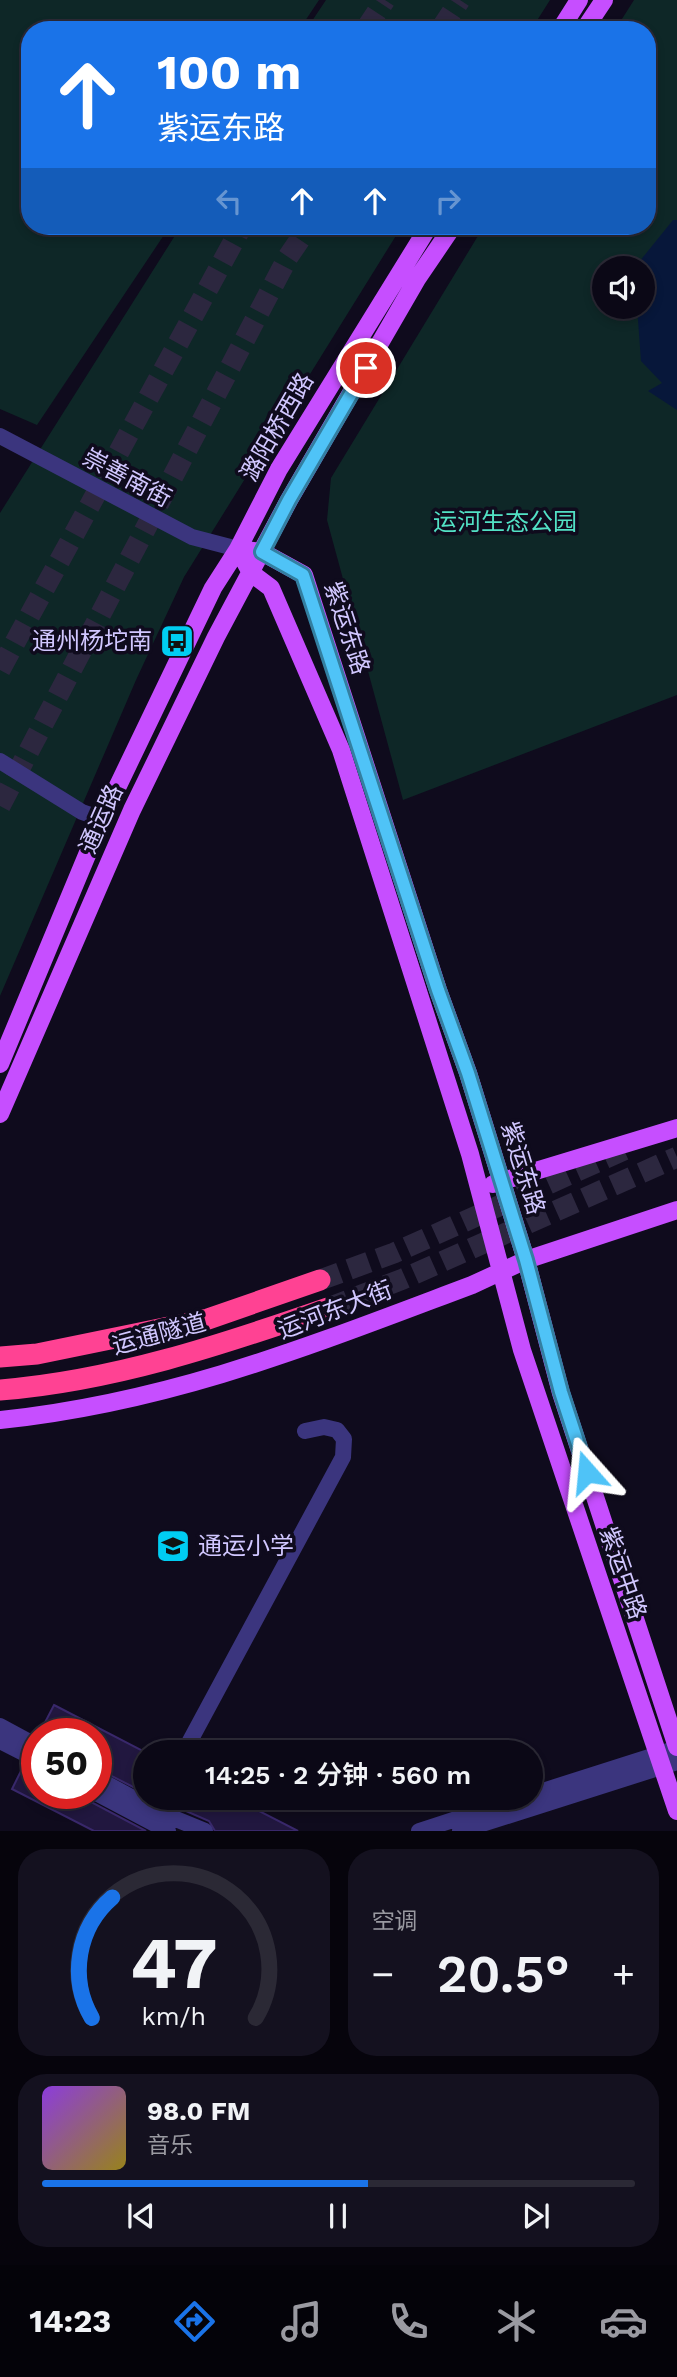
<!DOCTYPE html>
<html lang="zh">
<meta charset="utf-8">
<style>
:root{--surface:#0b0816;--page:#14111f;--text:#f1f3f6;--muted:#9a9aa1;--line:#2b2935;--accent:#1a73e8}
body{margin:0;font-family:"Work Sans","Noto Sans SC",sans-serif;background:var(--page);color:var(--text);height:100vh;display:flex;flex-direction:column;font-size:26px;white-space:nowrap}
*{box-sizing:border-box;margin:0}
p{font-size:23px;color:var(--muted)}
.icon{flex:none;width:38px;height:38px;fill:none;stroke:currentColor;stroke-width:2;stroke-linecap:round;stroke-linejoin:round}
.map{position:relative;height:1831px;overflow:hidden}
.sheet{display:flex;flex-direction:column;gap:18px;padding:18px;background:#06040c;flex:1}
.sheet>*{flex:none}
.hud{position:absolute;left:21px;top:21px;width:635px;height:214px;border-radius:28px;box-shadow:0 4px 10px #0003,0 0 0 2px var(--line);background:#1a73e8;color:#fff;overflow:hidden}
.fabs{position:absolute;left:592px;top:256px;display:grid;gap:14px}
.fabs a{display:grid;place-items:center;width:63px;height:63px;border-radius:50%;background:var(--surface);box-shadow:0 4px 10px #0003,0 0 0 2px var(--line);font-size:35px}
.speed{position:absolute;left:21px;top:1718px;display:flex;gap:14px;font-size:35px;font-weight:700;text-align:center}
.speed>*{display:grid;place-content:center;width:91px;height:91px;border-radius:50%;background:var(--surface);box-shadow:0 4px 10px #0003,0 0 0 2px var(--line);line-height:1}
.speed .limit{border:10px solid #d22;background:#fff;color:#111}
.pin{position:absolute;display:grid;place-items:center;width:60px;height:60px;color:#fff;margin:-30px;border:4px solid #fff;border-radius:50%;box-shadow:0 2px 7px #0007}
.me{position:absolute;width:77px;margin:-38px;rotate:342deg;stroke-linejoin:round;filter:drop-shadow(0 0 5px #0008)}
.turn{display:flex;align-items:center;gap:24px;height:147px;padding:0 21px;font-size:32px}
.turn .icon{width:91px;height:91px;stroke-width:2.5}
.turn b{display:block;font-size:49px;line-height:60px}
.lanes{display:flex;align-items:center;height:66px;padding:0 21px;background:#0003;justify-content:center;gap:35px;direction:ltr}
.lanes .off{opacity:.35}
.big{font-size:52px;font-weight:600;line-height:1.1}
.sheet .card{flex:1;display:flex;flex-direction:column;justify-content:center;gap:10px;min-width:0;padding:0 24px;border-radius:28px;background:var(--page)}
.sheet .dial{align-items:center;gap:0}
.dial svg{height:182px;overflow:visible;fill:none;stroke:var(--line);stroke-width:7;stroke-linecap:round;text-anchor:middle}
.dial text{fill:var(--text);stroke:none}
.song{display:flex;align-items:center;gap:21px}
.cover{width:84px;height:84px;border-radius:10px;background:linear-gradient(135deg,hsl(270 70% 55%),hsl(50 70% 35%))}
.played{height:7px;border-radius:4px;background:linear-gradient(90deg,var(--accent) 55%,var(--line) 55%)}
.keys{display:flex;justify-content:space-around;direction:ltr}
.heat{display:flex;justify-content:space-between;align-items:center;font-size:38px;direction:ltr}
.sheet .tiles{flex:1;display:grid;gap:18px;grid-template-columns:1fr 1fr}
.card:last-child{grid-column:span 2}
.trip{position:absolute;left:133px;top:1740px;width:410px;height:70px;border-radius:35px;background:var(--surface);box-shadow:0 4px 10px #0003,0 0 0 2px var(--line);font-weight:600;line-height:70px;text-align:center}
.tabs{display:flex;height:112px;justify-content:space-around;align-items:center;background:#040309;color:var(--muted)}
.tabs .icon{width:49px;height:49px}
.tabs .active{color:var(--accent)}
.tabs b{font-size:32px;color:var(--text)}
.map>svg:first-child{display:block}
</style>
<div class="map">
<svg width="677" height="1831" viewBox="0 0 677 1831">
<rect width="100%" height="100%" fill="#0f0b1d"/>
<path fill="#0e2727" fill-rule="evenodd" d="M0 0H319L299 30H30V226H170L37 425 0 409Z
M326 0H550L531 30H306Z
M634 0H677V695L403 800 327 520 331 478 484 226H648V30H615ZM604 268H642V306H604Z
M181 226H402L184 577 136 680 0 996V513Z"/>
<path fill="#07173a" d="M673 220H677V410L648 391 662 383 641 361 637 306H642V268L635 267Z"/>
<path fill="#21173f" stroke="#39286b" stroke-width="2" d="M54 1705 145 1752V1793L96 1768V1734H39Z
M24 1765 37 1770V1794H86L91 1802 146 1831H94L12 1789Z
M154 1797H232L298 1831H215L209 1821Z"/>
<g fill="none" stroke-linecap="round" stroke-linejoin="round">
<path stroke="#2c273f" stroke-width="21" stroke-dasharray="21 10" stroke-linecap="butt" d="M365 30 385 0
M440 30 460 0
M0 670 242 226
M0 806 288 257 309 226
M320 1280 394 1253 624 1150
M328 1308 403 1279 677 1157"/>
<path stroke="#3b357e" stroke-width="16" d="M0 436 192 537 238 549
M0 761 82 812 102 819
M0 1726 37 1746
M0 1741 37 1760
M184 1752 343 1457 344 1439 337 1430 324 1427 305 1431
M96 1778 161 1813 205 1831
M96 1793 168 1831
M530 1795 677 1748
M419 1831 524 1797
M460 1831 677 1762"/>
<path stroke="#c64eff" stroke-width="18" d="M560 30 579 0
M584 30 604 0
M238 549 251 573 271 588 341 750 470 1154 522 1350 677 1811
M238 549 262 552 304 575 438 990 468 1073 526 1260 561 1393 677 1747
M0 1064 102 819 213 588 238 549 279 469 429 226
M0 1114 132 810 216 637 289 500 417 279 453 226
M493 1184 677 1128
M0 1420C172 1402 312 1345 472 1285L526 1260 677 1210"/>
<path stroke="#ff4293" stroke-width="21" d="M0 1357 37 1354 208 1319 320 1280
M0 1390C113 1381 221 1345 328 1308"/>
</g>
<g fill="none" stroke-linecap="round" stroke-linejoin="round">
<g stroke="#337fa1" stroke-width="18">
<path id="route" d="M366 368 289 500 262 552 303 575 438 990 468 1073 526 1260 561 1392 587 1472"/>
</g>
<use href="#route" stroke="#4fc3f7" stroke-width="12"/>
</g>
<defs>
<g id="bus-square" transform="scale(1.75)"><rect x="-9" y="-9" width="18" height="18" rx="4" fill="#00cdf2" stroke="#0f0b1d"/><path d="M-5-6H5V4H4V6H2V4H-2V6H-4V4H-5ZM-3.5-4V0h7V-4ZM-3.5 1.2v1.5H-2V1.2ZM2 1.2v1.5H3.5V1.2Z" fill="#111"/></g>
<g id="school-square" transform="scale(1.75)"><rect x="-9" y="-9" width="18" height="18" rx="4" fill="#00cdf2" stroke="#0f0b1d"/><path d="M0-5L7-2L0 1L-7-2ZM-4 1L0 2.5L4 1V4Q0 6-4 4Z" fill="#111"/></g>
</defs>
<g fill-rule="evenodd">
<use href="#bus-square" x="177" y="641"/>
<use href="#school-square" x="173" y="1546"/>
</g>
<g text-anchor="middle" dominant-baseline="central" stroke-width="7" stroke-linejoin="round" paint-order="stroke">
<g font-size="24" fill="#d1c7ff" stroke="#0f0b1d">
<text transform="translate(277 427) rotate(-60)">潞阳桥西路</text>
<text transform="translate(127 478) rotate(28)">崇善南街</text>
<text transform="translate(347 628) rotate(72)">紫运东路</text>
<text transform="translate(101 819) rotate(-66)">通运路</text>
<text transform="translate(523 1168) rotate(73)">紫运东路</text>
<text transform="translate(335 1310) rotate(-21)">运河东大街</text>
<text transform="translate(159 1334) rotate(-15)">运通隧道</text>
<text transform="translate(623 1573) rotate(71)">紫运中路</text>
</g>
<g font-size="24" fill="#52e1c5" stroke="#0f0b1d">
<text x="505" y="522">运河生态公园</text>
</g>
<g font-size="24" fill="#d1c7ff" stroke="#0f0b1d" text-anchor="end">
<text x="152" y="641">通州杨坨南</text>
<text x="198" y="1546" text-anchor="start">通运小学</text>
</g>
</g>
</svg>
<div class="fabs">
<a><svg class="icon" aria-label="sound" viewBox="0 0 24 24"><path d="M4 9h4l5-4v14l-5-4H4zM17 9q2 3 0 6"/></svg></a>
</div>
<div class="speed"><div class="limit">50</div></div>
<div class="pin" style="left:366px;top:368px;background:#d93025"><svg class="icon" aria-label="arrive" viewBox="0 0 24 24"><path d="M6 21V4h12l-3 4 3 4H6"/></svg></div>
<svg class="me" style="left:587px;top:1472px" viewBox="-20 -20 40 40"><path d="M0-17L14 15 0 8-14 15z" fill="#4fc3f7" stroke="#fff" stroke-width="4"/></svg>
<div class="trip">14:25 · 2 分钟 · 560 m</div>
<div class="hud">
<div class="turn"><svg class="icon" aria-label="ahead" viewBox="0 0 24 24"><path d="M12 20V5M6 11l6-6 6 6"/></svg><div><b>100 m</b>紫运东路</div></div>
<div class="lanes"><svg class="icon off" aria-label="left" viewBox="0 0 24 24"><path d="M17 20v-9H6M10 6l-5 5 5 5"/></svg><svg class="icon" aria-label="ahead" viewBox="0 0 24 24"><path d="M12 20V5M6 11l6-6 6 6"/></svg><svg class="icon" aria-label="ahead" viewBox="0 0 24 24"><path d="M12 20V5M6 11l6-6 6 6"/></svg><svg class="icon off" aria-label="right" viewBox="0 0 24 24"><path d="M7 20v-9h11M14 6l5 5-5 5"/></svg></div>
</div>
</div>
<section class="sheet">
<div class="tiles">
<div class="card dial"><svg viewBox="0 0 100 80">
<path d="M14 69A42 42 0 1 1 86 69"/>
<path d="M14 69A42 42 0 0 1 23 16" stroke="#1a73e8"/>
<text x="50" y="56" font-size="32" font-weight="700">47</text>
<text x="50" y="72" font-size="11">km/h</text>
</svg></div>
<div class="card"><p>空调</p>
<div class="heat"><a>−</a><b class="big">20.5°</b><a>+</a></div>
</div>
<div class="card">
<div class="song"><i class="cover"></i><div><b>98.0 FM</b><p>音乐</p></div></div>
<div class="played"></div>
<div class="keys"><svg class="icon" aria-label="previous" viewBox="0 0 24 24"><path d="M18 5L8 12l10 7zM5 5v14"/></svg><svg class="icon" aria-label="pause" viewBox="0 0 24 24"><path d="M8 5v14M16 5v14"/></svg><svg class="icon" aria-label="next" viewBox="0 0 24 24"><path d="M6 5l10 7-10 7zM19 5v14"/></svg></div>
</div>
</div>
</section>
<nav class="tabs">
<b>14:23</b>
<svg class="icon active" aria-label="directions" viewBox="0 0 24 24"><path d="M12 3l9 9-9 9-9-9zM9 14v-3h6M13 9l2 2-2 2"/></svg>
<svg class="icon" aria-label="music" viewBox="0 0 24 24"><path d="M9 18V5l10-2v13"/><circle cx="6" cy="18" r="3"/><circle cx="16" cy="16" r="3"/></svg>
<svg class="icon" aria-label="phone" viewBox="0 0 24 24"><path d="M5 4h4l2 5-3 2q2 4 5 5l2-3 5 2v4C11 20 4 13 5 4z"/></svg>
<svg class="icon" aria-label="climate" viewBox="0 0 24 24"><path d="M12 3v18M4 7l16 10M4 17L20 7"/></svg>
<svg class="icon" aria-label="car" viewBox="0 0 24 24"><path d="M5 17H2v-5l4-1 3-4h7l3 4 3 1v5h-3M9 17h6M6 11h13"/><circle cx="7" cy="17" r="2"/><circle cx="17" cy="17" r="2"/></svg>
</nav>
